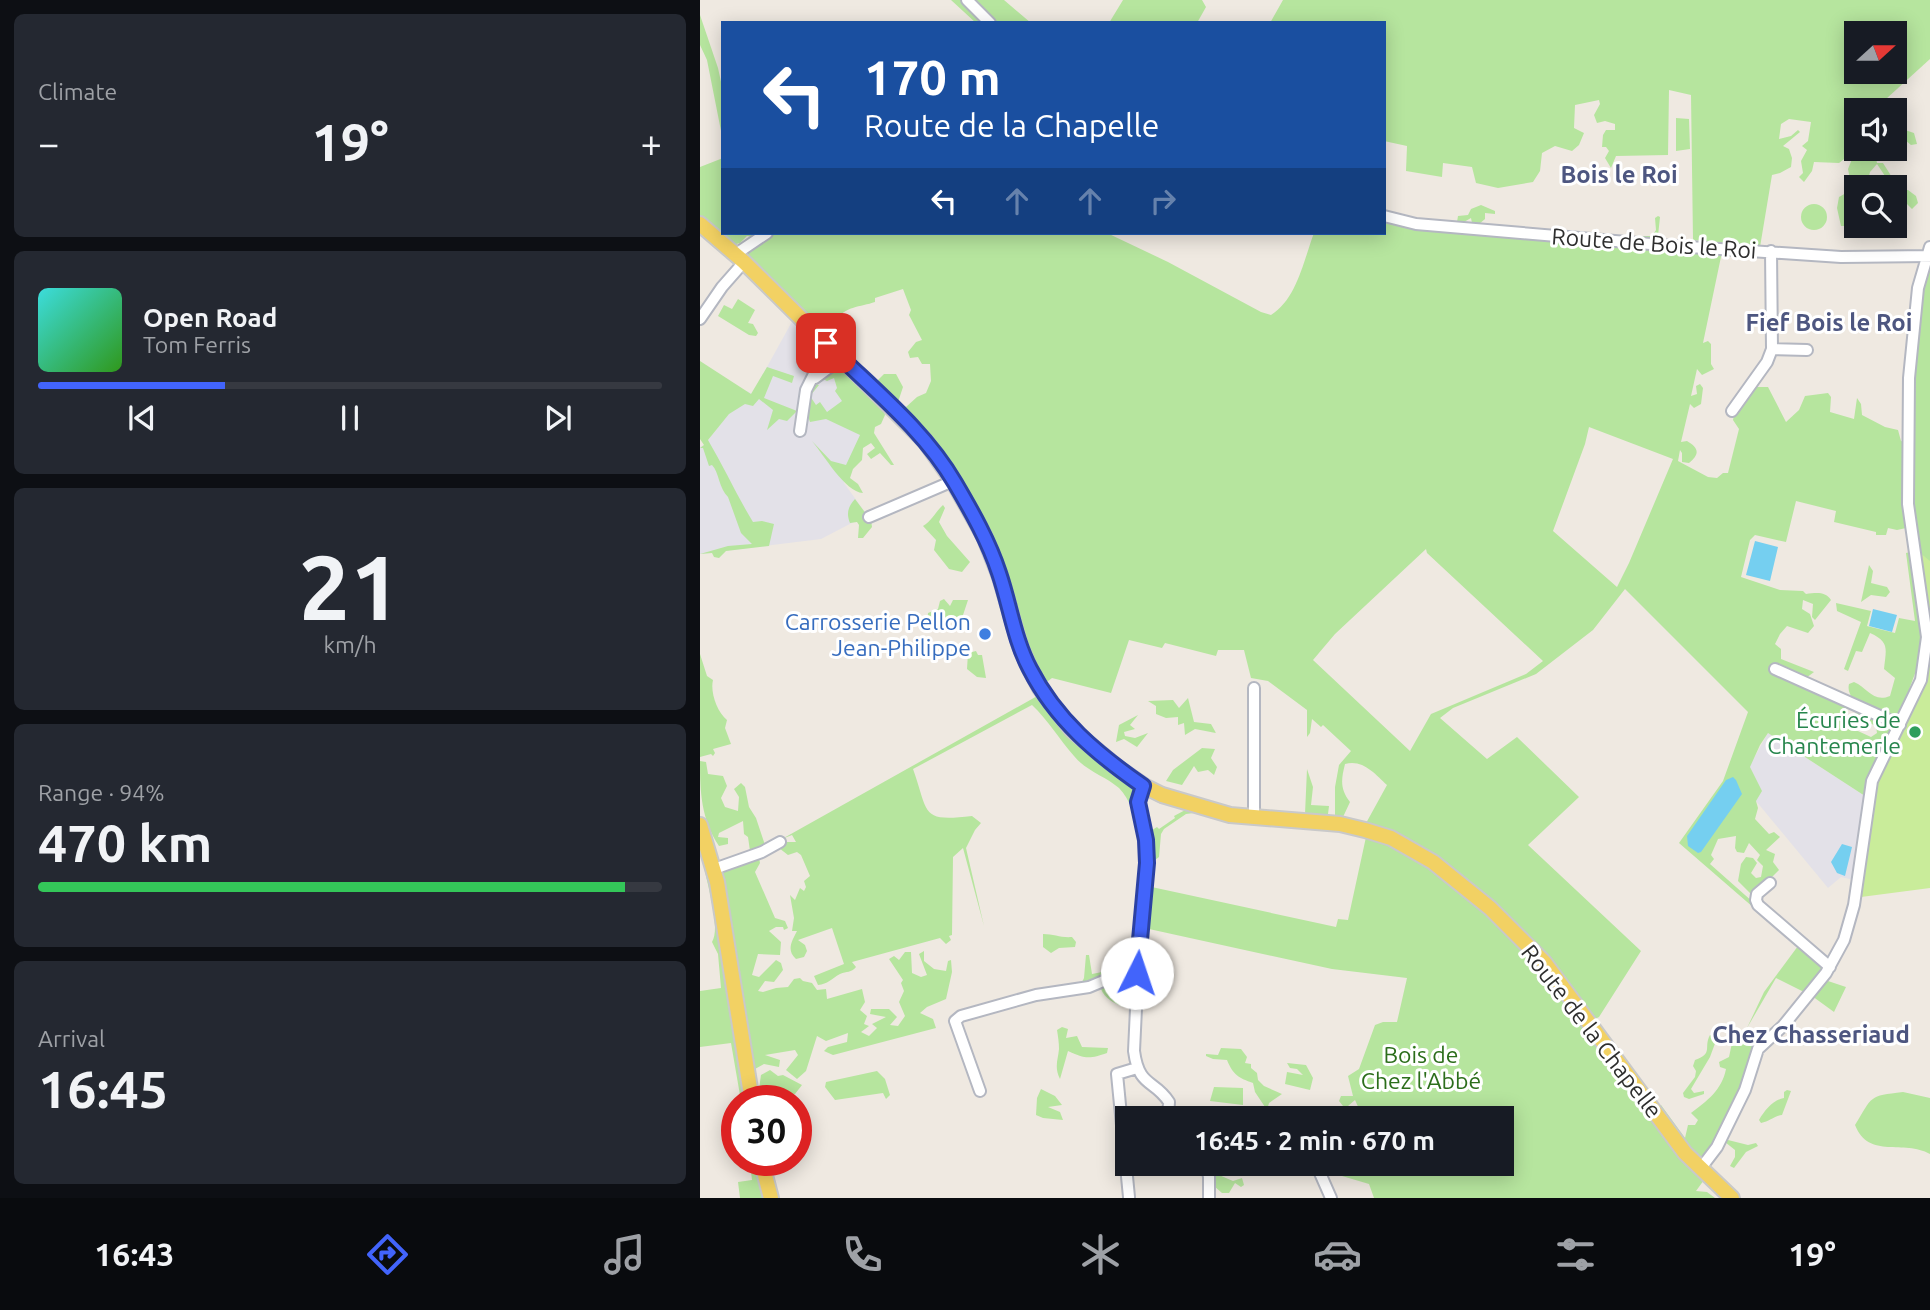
<!DOCTYPE html>
<meta charset="utf-8">
<style>
:root{--surface:#171b24;--page:#242831;--text:#f1f3f6;--muted:#9ea1a6;--line:#363941;--accent:#4264fb}
body{margin:0;font-family:Ubuntu,sans-serif;background:var(--page);color:var(--text);height:100vh;display:flex;flex-direction:column;font-size:26px;white-space:nowrap}
*{box-sizing:border-box;margin:0}
p{font-size:23px;color:var(--muted)}
.icon{flex:none;width:38px;height:38px;fill:none;stroke:currentColor;stroke-width:2;stroke-linecap:round;stroke-linejoin:round}
.map{position:relative;flex:1;overflow:hidden}
.details{display:flex;flex-direction:column;gap:14px;padding:14px;background:#0d0f14;width:700px}
.details>*{flex:none}
.top-card{position:absolute;left:21px;top:21px;width:665px;height:214px;border-radius:0px;box-shadow:0 4px 18px #0003;background:#1a4fa0;color:#fff;overflow:hidden}
.needle{width:46px;rotate:69deg}
.buttons{position:absolute;left:1144px;top:21px;display:grid;gap:14px}
.buttons a{display:grid;place-items:center;width:63px;height:63px;border-radius:0px;background:var(--surface);box-shadow:0 4px 18px #0003;font-size:35px}
.speed{position:absolute;left:21px;top:1085px;display:flex;gap:14px;font-size:35px;font-weight:700;text-align:center}
.speed>*{display:grid;place-content:center;width:91px;height:91px;border-radius:50%;background:var(--surface);box-shadow:0 4px 18px #0003;line-height:1}
.speed .limit{border:10px solid #d22;background:#fff;color:#111}
.pin{position:absolute;display:grid;place-items:center;width:60px;height:60px;color:#fff;margin:-30px;border-radius:14px;box-shadow:0 4px 10px #0006}
.me{position:absolute;width:77px;margin:-38px;rotate:4deg;stroke-linejoin:round;filter:drop-shadow(0 0 5px #0008)}
.turn{display:flex;align-items:center;gap:24px;height:147px;padding:0 28px;font-size:32px}
.turn .icon{width:91px;height:91px;stroke-width:2.5}
.turn b{display:block;font-size:49px;line-height:60px}
.lanes{display:flex;align-items:center;height:66px;padding:0 28px;background:#0003;justify-content:center;gap:35px;direction:ltr}
.lanes .off{opacity:.35}
.big{font-size:52px;font-weight:700;line-height:1.1}
.details .card{flex:1;display:flex;flex-direction:column;justify-content:center;gap:10px;min-width:0;padding:0 24px;border-radius:10px;background:var(--page)}
.details .dial{align-items:center;gap:0}
.dial b{font-size:91px;line-height:1}
.song{display:flex;align-items:center;gap:21px}
.cover{width:84px;height:84px;border-radius:10px;background:linear-gradient(135deg,hsl(180 70% 55%),hsl(110 70% 35%))}
.played{height:7px;border-radius:4px;background:linear-gradient(90deg,var(--accent) 30%,var(--line) 30%)}
.keys{display:flex;justify-content:space-around;direction:ltr}
.heat{display:flex;justify-content:space-between;align-items:center;font-size:38px;direction:ltr}
.charge{height:10px;border-radius:5px;background:linear-gradient(90deg,#34c759 94%,var(--line) 0)}
.trip{position:absolute;left:415px;top:1106px;width:399px;height:70px;border-radius:0px;background:var(--surface);box-shadow:0 4px 18px #0003;font-weight:700;line-height:70px;text-align:center}
.dock{display:flex;height:112px;justify-content:space-around;align-items:center;background:#090b0e;color:var(--muted)}
.dock .icon{width:49px;height:49px}
.dock .selected{color:var(--accent)}
.dock b{font-size:32px;color:var(--text)}
main{display:flex;flex:1;min-height:0}
.map>svg:first-child{display:block}
</style>
<main>
<section class="details">
<div class="card"><p>Climate</p>
<div class="heat"><a>−</a><b class="big">19°</b><a>+</a></div>
</div>
<div class="card">
<div class="song"><i class="cover"></i><div><b>Open Road</b><p>Tom Ferris</p></div></div>
<div class="played"></div>
<div class="keys"><svg class="icon" aria-label="previous" viewBox="0 0 24 24"><path d="M18 5L8 12l10 7zM5 5v14"/></svg><svg class="icon" aria-label="pause" viewBox="0 0 24 24"><path d="M8 5v14M16 5v14"/></svg><svg class="icon" aria-label="next" viewBox="0 0 24 24"><path d="M6 5l10 7-10 7zM19 5v14"/></svg></div>
</div>
<div class="card dial"><b>21</b><p>km/h</p></div>
<div class="card"><p>Range · 94%</p><b class="big">470 km</b><div class="charge"></div></div>
<div class="card"><p>Arrival</p><b class="big">16:45</b></div>
</section>
<div class="map">
<svg width="1230" height="1198" viewBox="0 0 1230 1198">
<rect width="100%" height="100%" fill="#efe9e1"/>
<path fill="#e3e1e8" d="M94 318 183 407 144 483 167 515 121 539 0 554V447L4 445 47 391 52 394Z
M1068 733 1165 796 1154 880 1141 877 1128 888 1056 801 1049 767Z"/>
<path fill="#b6e59e" fill-rule="evenodd" d="M251 0H304L331 23H276Z
M423 0H502L506 7 497 23H409Z
M583 0H1230V59L1175 109 1200 98 1205 105 1200 111 1201 118 1207 124 1205 130 1214 133 1217 144 1211 145C1201 138 1195 123 1195 110H1157V149H1171L1175 153 1177 163H1183L1200 190H1208L1216 196 1218 203 1212 209 1206 203 1200 204 1195 197V187L1191 185 1177 164 1170 172 1168 180 1178 184 1180 187H1157V211L1147 226H1141L1137 208 1139 197 1146 193 1145 187 1151 185 1148 169 1154 154 1152 153 1139 163 1114 162 1112 171 1104 182 1099 177 1103 173 1101 161 1107 150 1102 146 1108 141 1111 122 1089 119 1081 124 1079 139 1091 136 1098 130 1100 132 1083 146 1089 149 1092 158 1091 167 1080 173 1072 175 1060 247 993 240 991 95 969 90 968 155 916 156 911 168 905 158 909 151 906 147H902L903 135 906 130H915V124L905 121 897 123 894 115 900 104 899 100 875 105 874 128 884 133 879 145 872 151 855 146 842 153 840 171 833 182 798 188 776 183 772 167 743 163 742 177 706 171 707 146 684 141V23H570ZM1157 33H1195V72H1157Z
M0 15 18 68 23 91V141L7 60 0 45Z
M976 118 989 119 990 149 976 151Z
M23 158V233H407L468 262 561 312 571 315C597 299 604 259 614 233H684V218L934 241 940 236H952L956 230 955 218 958 216 960 217 957 245 1022 252 1003 343 1008 341 1011 344V364L1014 369 1002 375 997 369 991 396 997 394 996 386 1000 384 1003 388 1001 404 994 408 990 404 981 442 987 441C999 448 1000 454 989 463L982 462V453L980 450 978 461 1008 477 1017 478 1023 473H1028L1039 429 1033 420 1035 410 1052 387H1068L1086 422 1099 410 1105 396 1128 393 1131 397 1130 412 1154 419 1157 398 1161 404 1162 415 1185 427 1198 430 1201 441 1205 442 1206 528 1197 530 1188 528 1186 535H1176V532L1134 522 1136 511 1096 501 1086 542 1055 535 1050 540 1041 577 1080 590 1103 591 1106 594C1116 593 1125 591 1131 600L1115 620 1112 617 1113 604 1103 600 1102 609 1110 614 1114 626 1108 633 1087 626 1080 634 1075 644 1081 649V659L1114 672 1106 678 1148 705 1145 718 1147 726 1171 737 1177 733 1176 726 1154 716 1157 710 1187 724 1191 729 1167 777 1165 796 1068 733 1060 745 1050 767 1062 791 1056 801 1058 808 1055 819 1069 834 1074 832 1080 837 1066 850 1075 854 1073 862 1079 870 1053 896 1038 881 1041 864 1046 857 1053 858 1057 863 1051 873 1056 878 1061 877 1063 866 1057 860 1060 855 1049 843 1044 853 1037 852 1035 848 1036 836 1018 839 1011 855 1014 859 1010 864 1124 965 1123 969 1104 992 1076 978 1047 1028 1064 992 1098 946 979 843 1023 781 1048 712 925 589 893 630 836 674 753 708 740 718 787 759 817 737 879 797 828 845 941 951 899 1017 895 1019 851 961 792 904 665 825 687 785C675 774 663 759 645 764 641 780 640 789 650 802L643 817 640 819 635 816V787L639 765 651 751 623 725 621 727 612 719 610 733 607 737V710L568 681 551 678 544 650H518L516 656 465 643 462 648 429 640 411 693 352 678 344 684 259 484 175 387 176 382 184 374H196L203 387 198 402 206 407 217 397 226 393 231 381 230 364H222L218 357 210 358 208 352 216 342 222 340 209 315 211 310 203 289 175 298V302C161 307 143 306 136 322L146 328 142 336 152 361 47 255V250L60 238 47 236 40 243 33 245 0 220V167ZM889 427 973 459 929 563 917 587 853 531 885 444ZM726 549 727 553 843 661 826 674 731 714 710 751 613 660 635 634Z
M1101 217a13 13 0 1 1 26 0a13 13 0 1 1-26 0Z
M781 205 795 211V214L785 213V219L779 224 772 223 771 218 764 222H757L758 216 768 215 771 209Z
M1230 268V565L1219 552 1212 509V402L1224 282Z
M38 299 55 310 48 323 53 324 58 333 56 336 49 335 18 316 24 305 32 309Z
M0 361 51 394 67 367 94 376 92 383 73 376 64 398 97 411 87 421 79 419 67 430 73 410 59 399 53 406 45 404 29 414 8 440C24 467 37 496 53 522L62 521 74 524 69 546 26 551 19 558 14 557 12 553 0 554 28 546 52 544 41 533 28 497C19 489 19 472 12 465L9 466 3 448H0L4 445 0 439Z
M138 366 143 367 183 407 185 415 181 424 175 427 174 433 194 465H191L180 453 171 459 167 454 175 448 171 443 163 448 162 460 153 469 150 478 158 484 163 493C145 492 124 455 112 441L131 461 146 465 160 435 126 419 110 422C105 410 108 393 116 384L119 385 110 396 116 405 120 402 127 412 142 401 135 391 137 388 134 378 127 381 123 379 124 375Z
M155 499 167 515 163 517 165 520H171L172 527 163 538H158L159 525 157 522 150 523C146 513 148 507 155 499Z
M243 505 245 508 239 522 247 536 270 562 262 572 249 569 234 550 236 540 223 526C232 521 235 512 243 505Z
M1210 552 1222 626 1220 660 1200 714 1197 717C1181 713 1144 705 1149 684L1154 682C1168 688 1173 703 1190 696L1195 678 1184 669C1186 649 1190 642 1170 633L1162 652 1156 651 1148 671 1144 669 1161 622 1137 611 1136 603 1171 611 1167 626 1195 633 1199 618 1215 621 1206 553Z
M1169 565 1173 571 1171 583 1187 587 1190 592 1186 597 1171 595 1161 602Z
M244 599 250 606 253 600H268L262 618 227 627 228 613 238 609 240 601Z
M276 651 278 655H282L286 678 277 677 267 669 268 653Z
M0 654 7 676 13 680C10 692 17 712 27 720L25 728 31 744 13 749 15 753 13 756 11 754 0 757Z
M339 695 349 711 388 753 434 784 441 832C435 818 430 799 419 788 405 776 386 771 374 756 359 739 348 720 332 705L213 769C229 814 220 822 272 816L281 823 275 830 266 848 284 926 263 848 253 857 252 935 249 936 251 940 246 944 240 938 152 962 156 967C151 973 147 971 140 974 131 979 128 984 118 985L114 976 144 964 132 928 98 940 105 945 107 951 104 957 96 959C86 950 92 941 97 931H92L94 918 90 895 95 900 100 888 104 891 106 887 104 881 110 876 101 855 97 852 88 855 79 848 83 842H96L92 835 82 839Z
M488 698 494 722 511 724 516 733 495 729 485 735 484 723 478 725V717L466 718 456 714V706L448 701 473 700 479 708Z
M438 715 430 725 435 729 424 732 425 736 435 738 448 733 437 747 424 739 416 742 419 725Z
M502 748 515 749 511 758 517 767 514 775 508 770 498 772 494 766 482 785 466 781 473 770Z
M0 761 6 762 8 774 23 776 27 786 21 798 25 807 38 811 39 797 34 789 41 783 45 787 49 807 56 818 66 848 39 858 50 851 48 837 44 834 43 821 19 833 18 837 28 838V844L19 846C1 819 0 792 0 761Z
M607 769 613 787 611 805 629 806 628 814H605Z
M489 808 531 820 494 813 486 814 464 829 461 834 459 857 455 860 450 859 449 832 457 827 459 829 475 818 474 816Z
M666 837 686 840 753 881 838 961 1004 1180 996 1191 1007 1192 1015 1198H674L669 1184 642 1176 646 1165 802 1164V1118H691L687 1111H660L655 1100 648 1106H643L639 1101 641 1096H653L648 1076 659 1069 675 1025 683 1022H697L707 978 632 969 449 929 445 930 439 986 447 886 636 927 638 919 648 920Z
M0 841 13 892 46 1101H41L31 1043 0 1047V991L21 988 18 954 12 942C23 924 0 865 0 841Z
M59 858 60 863 55 872 75 918 85 921 88 928 84 930 83 927H76L69 931 81 942 80 955 58 954 52 975 59 977 76 960 81 963 83 970 74 982 65 981 58 991 63 992 76 988 88 987 94 979 100 978 103 981 112 983 117 990 126 989 127 999 162 989 165 1002 160 1010 167 1016 164 1024 169 1026 161 1032 169 1036 177 1028 172 1024 186 1017 170 1014 171 1009H189L197 1017 190 1025 198 1026 205 1016 199 1002 204 991 201 983 203 980 189 959 194 956 199 960 205 952H211L212 973 221 977 227 975 219 954 224 951V961L234 969 246 971 248 961 251 960 252 972 246 999 227 1007 220 1013 233 1019 236 1028 133 1055 124 1051 128 1047 147 1042 148 1033 126 1041 117 1036 106 1071 97 1079 86 1070 98 1055 95 1050 65 1055 80 1060 79 1067 64 1064 55 1069 22 880 23 873 34 866Z
M343 934C354 934 361 938 372 937L376 942 375 947 359 948 351 953 343 947Z
M432 952 431 971 422 988 430 995V1005L424 1007C414 1003 405 999 401 989L407 983 396 982 384 994 376 995 384 978 386 955H389L392 974 427 967V961L421 956Z
M1125 980 1146 987 1134 1012 1112 996Z
M362 1027 368 1029 366 1038 377 1036 382 1047 408 1048 407 1053C390 1059 385 1059 368 1051L360 1079C354 1067 358 1060 359 1049 359 1043 358 1036 357 1030Z
M1046 1033 1061 1039C1045 1079 1029 1119 1006 1156L996 1158 958 1110 961 1105 985 1138 988 1125H995L998 1120 991 1113C1007 1101 1022 1090 1026 1069L1020 1067 1019 1062 1029 1057 1032 1043Z
M1010 1035 1017 1038 1010 1057 991 1089 994 1093 1004 1091V1094L989 1099 984 1097 983 1093 995 1077 996 1071 993 1066 995 1060C1014 1053 1003 1048 1010 1035Z
M521 1048 541 1049 547 1057 545 1063 551 1064V1068L557 1073 558 1080 564 1086 582 1094 569 1103 567 1110 555 1092 553 1083C539 1078 533 1075 527 1060L513 1059 506 1056V1054L518 1055Z
M587 1063 606 1065 613 1078 610 1090 585 1084 587 1072 603 1075 597 1069 590 1068Z
M70 1070 78 1076 83 1075 102 1085 95 1094 70 1098V1101H60L58 1096 61 1075Z
M177 1071 185 1079 190 1095 186 1099 183 1093 135 1100 125 1087 126 1082Z
M514 1087 543 1088V1105L510 1101Z
M341 1089 355 1096 362 1105 348 1107 360 1112 363 1120 343 1118 336 1115 337 1098Z
M1087 1090 1091 1091 1082 1115C1074 1116 1069 1122 1061 1123L1059 1120C1065 1110 1073 1100 1084 1098V1092Z
M1203 1092 1230 1098V1154C1204 1139 1169 1160 1155 1125 1173 1096 1168 1096 1203 1092Z
M1028 1140 1048 1145 1056 1143 1058 1146 1046 1152 1034 1168 1030 1166 1035 1157V1150L1025 1142Z
M52 1162 55 1163 65 1198H40L38 1182 52 1180 50 1164Z
M513 1175H519L533 1181 542 1178 544 1185 541 1187 535 1183 529 1193H522L514 1186Z"/>
<path fill="#c9ec9a" d="M1219 552 1230 561V888L1161 897 1175 785 1223 677Z"/>
<path fill="#75cff0" d="M1055 541 1078 547 1070 581 1046 575Z
M1173 609 1197 615 1192 632 1169 626Z
M1033 777 1036 780 1042 794 1001 852 998 853 988 846 987 836 1026 780Z
M1142 844 1152 847 1145 876 1137 873 1131 862Z"/>
<g fill="none" stroke-linecap="round" stroke-linejoin="round">
<g stroke="#b4b7c1" stroke-width="14">
<path id="minor" d="M267 0 290 23
M684 216 716 224 974 246 1141 257 1230 256
M36 254 67 233
M0 319 22 287 44 262
M1072 349 1107 350
M115 378 134 364 143 360
M1032 411 1067 362 1072 349 1071 251
M100 431 106 390 119 364 126 343
M169 517 253 481
M1075 669 1200 725
M554 688V817
M444 786 438 802 446 840 447 863 440 924 434 1051C439 1088 454 1079 469 1102L468 1118
M14 869 62 852 80 842
M1070 883 1057 894 1056 900 1058 905 1130 967
M280 1091 255 1021 261 1016 336 995 389 987 413 977 437 973
M506 1164 509 1177V1198
M616 1164 631 1198
M1001 1168 1017 1147 1045 1090 1058 1049 1083 1026 1126 973 1144 940 1154 905 1172 781 1221 680 1227 637 1208 504 1209 378 1218 288 1230 247
M429 1197 417 1074 437 1068"/>
</g>
<g stroke="#c9c9c9" stroke-width="18">
<path id="major" d="M0 224 44 262 225 441 253 481 284 536 300 577 320 646 329 667 340 688 372 730 418 768 444 786 462 795 530 815 640 824 665 830 691 838 733 862 790 908 844 962 985 1153 1032 1198
M0 825 17 882 52 1101
M61 1160 71 1198"/>
</g>
<use href="#minor" stroke="#fff" stroke-width="10"/>
<use href="#major" stroke="#f2d163" stroke-width="14"/>
</g>
<g fill="none" stroke-linecap="round" stroke-linejoin="round">
<g stroke="#2b41a3" stroke-width="18">
<path id="route" d="M126 343C170 387 223 428 255 483 272 512 289 542 299 573 310 605 314 639 330 669 356 720 397 754 443 786L438 802 446 840 447 863 437 973"/>
</g>
<use href="#route" stroke="#4264fb" stroke-width="12"/>
</g>
<circle fill="#3f7fe0" stroke="#fff" stroke-width="2.5" cx="285" cy="634" r="7"/>
<circle fill="#2e9e5b" stroke="#fff" stroke-width="2.5" cx="1215" cy="732" r="7"/>
<g text-anchor="middle" dominant-baseline="central" stroke-width="6" stroke-linejoin="round" paint-order="stroke">
<g font-size="23" fill="#2e2e2e" stroke="#fff">
<text transform="translate(954 243) rotate(4)">Route de Bois le Roi</text>
<text transform="translate(892 1031) rotate(52)">Route de la Chapelle</text>
</g>
<g font-size="23" fill="#366cbe" stroke="#fff" text-anchor="end">
<text x="271" y="621">Carrosserie Pellon<tspan x="271" dy="26">Jean-Philippe</tspan></text>
</g>
<g font-size="23" fill="#27864d" stroke="#fff" text-anchor="end">
<text x="1201" y="719">Écuries de<tspan x="1201" dy="26">Chantemerle</tspan></text>
</g>
<g font-size="23" fill="#2c6e1b" stroke="#fff">
<text x="721" y="1054">Bois de<tspan x="721" dy="26">Chez l'Abbé</tspan></text>
</g>
<g font-size="24" font-weight="bold" fill="#4d5680" stroke="#fff">
<text x="919" y="174">Bois le Roi</text>
<text x="1129" y="322">Fief Bois le Roi</text>
<text x="1111" y="1034">Chez Chasseriaud</text>
</g>
</g>
</svg>
<div class="buttons">
<a><svg class="needle" viewBox="-14 -14 28 28"><path d="M0-13l5 13h-10z" fill="#e53935"/><path d="M0 13l5-13h-10z" fill="#9ea1a6"/></svg></a>
<a><svg class="icon" aria-label="sound" viewBox="0 0 24 24"><path d="M4 9h4l5-4v14l-5-4H4zM17 9q2 3 0 6"/></svg></a>
<a><svg class="icon" aria-label="search" viewBox="0 0 24 24"><circle cx="10" cy="10" r="6"/><path d="M15 15l6 6"/></svg></a>
</div>
<div class="speed"><div class="limit">30</div></div>
<div class="pin" style="left:126px;top:343px;background:#d93025"><svg class="icon" aria-label="arrive" viewBox="0 0 24 24"><path d="M6 21V4h12l-3 4 3 4H6"/></svg></div>
<svg class="me" style="left:437px;top:973px" viewBox="-20 -20 40 40"><circle r="19" fill="#fff"/><path d="M0-13L10 11 0 6-10 11z" fill="#4264fb"/></svg>
<div class="trip">16:45 · 2 min · 670 m</div>
<div class="top-card">
<div class="turn"><svg class="icon" aria-label="left" viewBox="0 0 24 24"><path d="M17 20v-9H6M10 6l-5 5 5 5"/></svg><div><b>170 m</b>Route de la Chapelle</div></div>
<div class="lanes"><svg class="icon" aria-label="left" viewBox="0 0 24 24"><path d="M17 20v-9H6M10 6l-5 5 5 5"/></svg><svg class="icon off" aria-label="ahead" viewBox="0 0 24 24"><path d="M12 20V5M6 11l6-6 6 6"/></svg><svg class="icon off" aria-label="ahead" viewBox="0 0 24 24"><path d="M12 20V5M6 11l6-6 6 6"/></svg><svg class="icon off" aria-label="right" viewBox="0 0 24 24"><path d="M7 20v-9h11M14 6l5 5-5 5"/></svg></div>
</div>
</div>
</main>
<nav class="dock">
<b>16:43</b>
<svg class="icon selected" aria-label="directions" viewBox="0 0 24 24"><path d="M12 3l9 9-9 9-9-9zM9 14v-3h6M13 9l2 2-2 2"/></svg>
<svg class="icon" aria-label="music" viewBox="0 0 24 24"><path d="M9 18V5l10-2v13"/><circle cx="6" cy="18" r="3"/><circle cx="16" cy="16" r="3"/></svg>
<svg class="icon" aria-label="phone" viewBox="0 0 24 24"><path d="M5 4h4l2 5-3 2q2 4 5 5l2-3 5 2v4C11 20 4 13 5 4z"/></svg>
<svg class="icon" aria-label="climate" viewBox="0 0 24 24"><path d="M12 3v18M4 7l16 10M4 17L20 7"/></svg>
<svg class="icon" aria-label="car" viewBox="0 0 24 24"><path d="M5 17H2v-5l4-1 3-4h7l3 4 3 1v5h-3M9 17h6M6 11h13"/><circle cx="7" cy="17" r="2"/><circle cx="17" cy="17" r="2"/></svg>
<svg class="icon" aria-label="filters" viewBox="0 0 24 24"><path d="M4 7h16M4 17h16"/><circle cx="9" cy="7" r="2"/><circle cx="15" cy="17" r="2"/></svg>
<b>19°</b>
</nav>
